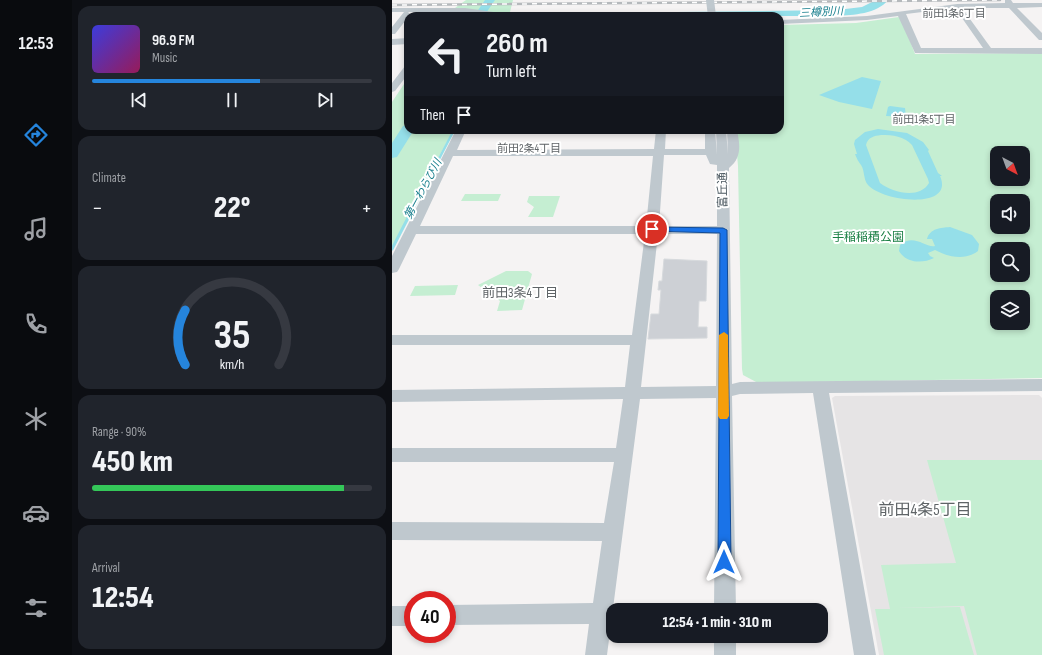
<!DOCTYPE html>
<meta charset="utf-8">
<style>
:root{--surface:#171b24;--page:#20242c;--text:#f1f3f6;--muted:#9ea1a6;--line:#363941;--accent:#2585dd}
body{margin:0;font-family:"Sofia Sans Condensed","Noto Sans JP",sans-serif;background:var(--page);color:var(--text);height:100vh;display:flex;flex-direction:column;font-size:15px;white-space:nowrap}
*{box-sizing:border-box;margin:0}
p{font-size:13px;color:var(--muted)}
.icon{flex:none;width:22px;height:22px;fill:none;stroke:currentColor;stroke-width:2;stroke-linecap:round;stroke-linejoin:round}
.map{position:relative;flex:1;overflow:hidden}
.sheet{display:flex;flex-direction:column;gap:6px;padding:6px;background:#0d0f14;width:320px}
.sheet>*{flex:none}
.banner{position:absolute;left:12px;top:12px;width:380px;height:122px;border-radius:12px;box-shadow:0 2px 6px #0003;background:#171b24;color:var(--text);overflow:hidden}
.needle{width:26px;rotate:139deg}
.fabs{position:absolute;left:598px;top:146px;display:grid;gap:8px}
.fabs a{display:grid;place-items:center;width:40px;height:40px;border-radius:8px;background:var(--surface);box-shadow:0 2px 6px #0003;font-size:20px}
.speed{position:absolute;left:12px;top:591px;display:flex;gap:8px;font-size:20px;font-weight:700;text-align:center}
.speed>*{display:grid;place-content:center;width:52px;height:52px;border-radius:50%;background:var(--surface);box-shadow:0 2px 6px #0003;line-height:1}
.speed .limit{border:6px solid #d22;background:#fff;color:#111}
.pin{position:absolute;display:grid;place-items:center;width:34px;height:34px;color:#fff;margin:-17px;border:2px solid #fff;border-radius:50%;box-shadow:0 1px 4px #0007}
.me{position:absolute;width:44px;margin:-22px;rotate:0deg;stroke-linejoin:round;filter:drop-shadow(0 0 3px #0008)}
.turn{display:flex;align-items:center;gap:14px;height:84px;padding:0 16px;font-size:18px}
.turn .icon{width:52px;height:52px;stroke-width:2.5}
.turn b{display:block;font-size:28px;line-height:34px}
.then{display:flex;align-items:center;height:38px;padding:0 16px;background:#0003;gap:8px;font-size:15px}
.big{font-size:30px;font-weight:800;line-height:1.1}
.sheet .card{flex:1;display:flex;flex-direction:column;justify-content:center;gap:6px;min-width:0;padding:0 14px;border-radius:12px;background:var(--page)}
.sheet .dial{align-items:center;gap:0}
.dial svg{height:104px;overflow:visible;fill:none;stroke:var(--line);stroke-width:7;stroke-linecap:round;text-anchor:middle}
.dial text{fill:var(--text);stroke:none}
.song{display:flex;align-items:center;gap:12px}
.cover{width:48px;height:48px;border-radius:6px;background:linear-gradient(135deg,hsl(240 70% 55%),hsl(330 70% 35%))}
.played{height:4px;border-radius:2px;background:linear-gradient(90deg,var(--accent) 60%,var(--line) 60%)}
.keys{display:flex;justify-content:space-around;direction:ltr}
.heat{display:flex;justify-content:space-between;align-items:center;font-size:22px;direction:ltr}
.charge{height:6px;border-radius:3px;background:linear-gradient(90deg,#34c759 90%,var(--line) 0)}
.trip{position:absolute;left:214px;top:603px;width:222px;height:40px;border-radius:12px;background:var(--surface);box-shadow:0 2px 6px #0003;font-weight:800;line-height:40px;text-align:center}
main{display:flex;flex:1;min-height:0}
.dock{display:flex;flex-direction:column;width:72px;justify-content:space-around;align-items:center;background:#090b0e;color:var(--muted)}
.dock .icon{width:28px;height:28px}
.dock .on{color:var(--accent)}
.dock b{font-size:18px;color:var(--text)}
.map>svg:first-child{display:block}
</style>
<main>
<nav class="dock">
<b>12:53</b>
<svg class="icon on" aria-label="directions" viewBox="0 0 24 24"><path d="M12 3l9 9-9 9-9-9zM9 14v-3h6M13 9l2 2-2 2"/></svg>
<svg class="icon" aria-label="music" viewBox="0 0 24 24"><path d="M9 18V5l10-2v13"/><circle cx="6" cy="18" r="3"/><circle cx="16" cy="16" r="3"/></svg>
<svg class="icon" aria-label="phone" viewBox="0 0 24 24"><path d="M5 4h4l2 5-3 2q2 4 5 5l2-3 5 2v4C11 20 4 13 5 4z"/></svg>
<svg class="icon" aria-label="climate" viewBox="0 0 24 24"><path d="M12 3v18M4 7l16 10M4 17L20 7"/></svg>
<svg class="icon" aria-label="car" viewBox="0 0 24 24"><path d="M5 17H2v-5l4-1 3-4h7l3 4 3 1v5h-3M9 17h6M6 11h13"/><circle cx="7" cy="17" r="2"/><circle cx="17" cy="17" r="2"/></svg>
<svg class="icon" aria-label="filters" viewBox="0 0 24 24"><path d="M4 7h16M4 17h16"/><circle cx="9" cy="7" r="2"/><circle cx="15" cy="17" r="2"/></svg>
</nav>
<section class="sheet">
<div class="card">
<div class="song"><i class="cover"></i><div><b>96.9 FM</b><p>Music</p></div></div>
<div class="played"></div>
<div class="keys"><svg class="icon" aria-label="previous" viewBox="0 0 24 24"><path d="M18 5L8 12l10 7zM5 5v14"/></svg><svg class="icon" aria-label="pause" viewBox="0 0 24 24"><path d="M8 5v14M16 5v14"/></svg><svg class="icon" aria-label="next" viewBox="0 0 24 24"><path d="M6 5l10 7-10 7zM19 5v14"/></svg></div>
</div>
<div class="card"><p>Climate</p>
<div class="heat"><a>−</a><b class="big">22°</b><a>+</a></div>
</div>
<div class="card dial"><svg viewBox="0 0 100 80">
<path d="M14 69A42 42 0 1 1 86 69"/>
<path d="M14 69A42 42 0 0 1 14 27" stroke="#2585dd"/>
<text x="50" y="56" font-size="32" font-weight="700">35</text>
<text x="50" y="72" font-size="11">km/h</text>
</svg></div>
<div class="card"><p>Range · 90%</p><b class="big">450 km</b><div class="charge"></div></div>
<div class="card"><p>Arrival</p><b class="big">12:54</b></div>
</section>
<div class="map">
<svg width="650" height="655" viewBox="0 0 650 655">
<rect width="100%" height="100%" fill="#f5f3f3"/>
<path fill="#e6e4e5" d="M647 395 650 398V655H487L440 398 443 396Z"/>
<path fill="#c5eed2" fill-rule="evenodd" d="M74 0H121L117 16H58L63 8Z
M507 17 509 18 523 54 650 53V378L366 383 351 375 350 369 346 166 343 130H388V25L464 23ZM605 153H631V179H605ZM605 201H631V227H605ZM605 249H631V275H605ZM605 297H631V323H605Z
M16 78V130H61L0 247V102Z
M73 194H109L106 201H69Z
M137 196H168L161 217H136L142 207 135 202Z
M114 271H136L140 274 130 310 105 311 108 301 86 285Z
M66 285 63 295 18 296 23 286Z
M535 460H650V655H585L572 606 504 608 568 607 582 655H492L483 609H498L489 565 564 563Z"/>
<path fill="#95dfe9" fill-rule="evenodd" d="M470 77 489 81 480 109 447 102 427 95Z
M498 106 513 108 514 117 494 116 496 107Z
M486 129 515 133 531 142 537 150 536 151 546 173 550 176H548C563 210 491 202 476 185 471 179 473 171 469 165 466 161 465 159 463 154H465L462 144 463 140 473 132ZM489 135C501 135 512 136 520 145L536 179 537 183C527 200 500 192 488 183L474 145C476 137 482 136 489 135Z
M558 227 580 235 587 244 586 251C573 261 556 257 543 250L536 253 538 256 542 258C530 264 514 263 507 251L508 245C522 233 533 248 543 246L540 239H535C538 228 549 228 558 227Z"/>
<g fill="none" stroke-linecap="round" stroke-linejoin="round">
<path stroke="#95dfe9" stroke-width="2.5" d="M36 180 62 130"/>
<path stroke="#95dfe9" stroke-width="3" d="M0 249 36 179"/>
<path fill="#95dfe9" fill-rule="evenodd" d="M93 0H103L92 16H82Z
M484 0H496C485 14 461 15 445 16H192L197 13 445 10 470 7Z
M16 125V130H22L5 157 0 158V143L11 126Z"/>
</g>
<path fill="#cdd0d5" stroke="#d7dadd" d="M272 259 315 261 314 301H307L306 327H315V338L256 339 259 314H267L269 290H266L267 281H270Z"/>
<g fill="none" stroke-linecap="round" stroke-linejoin="round">
<path fill="#bfc8ce" fill-rule="evenodd" d="M613 0H619L621 3H650V7L625 8 650 33V40H647L617 8H570L599 48H650V54L523 53 506 16 475 20 388 24V20L475 16 565 4 613 3ZM563 8 591 48H529L514 14Z
M0 8H73L116 14 120 16H99L73 12H16L18 14 17 16 3 34H0V27L12 12H0Z
M16 38V44L0 45V39Z
M16 65V74L3 91 0 92V83L13 66Z
M64 130H74L65 150 262 149 264 130H274L273 149H313V130H323L325 155 324 130H334L336 154 335 130H345C348 145 350 158 337 168L340 384 348 382 650 379V391L437 393 484 655H462L421 393 348 394 340 396 344 610H322L324 398 248 399 215 655H193L197 624 55 625V605L201 603 210 541 0 540V522L212 523 222 462H0V448H224L231 399 0 402V390L233 387 238 345H0V335H240L253 234H24L7 269 5 272 0 273V256ZM272 155H314L318 164 325 165V226H267ZM61 156H261L254 226H28ZM266 234H325L324 386 249 387Z
M0 606H21V626H0Z
M322 636H344V655H322Z"/>
<g stroke="#b5b9bc" stroke-width="2.5">
<path id="rail" d="M0 5 608 0"/>
</g>
<use href="#rail" stroke="#fff" stroke-width="1.5" stroke-dasharray="5" stroke-linecap="butt"/>
<path stroke="#bfc8ce" stroke-width="8" d="M318 0 320 16"/>
</g>
<path fill="#1a73e8" stroke="#114b97" d="M260 227 331 228 335 230 339 562 337 566 332 568 328 566 326 562 328 233 257 231 256 229Z"/>
<path fill="#f59e0b" d="M332 332 336 335 337 416 335 419H328L326 416 327 335Z"/>
<g text-anchor="middle" dominant-baseline="central" stroke-width="4" stroke-linejoin="round" paint-order="stroke">
<g font-size="11" font-style="italic" fill="#137c8b" stroke="#fff">
<text transform="translate(429 12) rotate(-3)">三樽別川</text>
<text transform="translate(31 189) rotate(-62)">第一わらび川</text>
</g>
<g font-size="11" fill="#5f6467" stroke="#fff">
<text x="562" y="13">前田1条6丁目</text>
<text x="532" y="119">前田1条5丁目</text>
<text x="137" y="148">前田2条4丁目</text>
</g>
<g font-size="12" fill="#4b5860" stroke="#fff">
<text transform="translate(331 190) rotate(-91)">富丘通</text>
</g>
<g font-size="12" fill="#1d8046" stroke="#fff">
<text x="476" y="237">手稲稲積公園</text>
</g>
<g font-size="13" fill="#5f6467" stroke="#fff">
<text x="128" y="293">前田3条4丁目</text>
</g>
<g font-size="16" fill="#5f6467" stroke="#fff">
<text x="533" y="510">前田4条5丁目</text>
</g>
</g>
</svg>
<div class="fabs">
<a><svg class="needle" viewBox="-14 -14 28 28"><path d="M0-13l5 13h-10z" fill="#e53935"/><path d="M0 13l5-13h-10z" fill="#9ea1a6"/></svg></a>
<a><svg class="icon" aria-label="sound" viewBox="0 0 24 24"><path d="M4 9h4l5-4v14l-5-4H4zM17 9q2 3 0 6"/></svg></a>
<a><svg class="icon" aria-label="search" viewBox="0 0 24 24"><circle cx="10" cy="10" r="6"/><path d="M15 15l6 6"/></svg></a>
<a><svg class="icon" aria-label="layers" viewBox="0 0 24 24"><path d="M12 4l9 5-9 5-9-5zM3 14l9 5 9-5"/></svg></a>
</div>
<div class="speed"><div class="limit">40</div></div>
<div class="pin" style="left:260px;top:229px;background:#d93025"><svg class="icon" aria-label="arrive" viewBox="0 0 24 24"><path d="M6 21V4h12l-3 4 3 4H6"/></svg></div>
<svg class="me" style="left:332px;top:562px" viewBox="-20 -20 40 40"><path d="M0-17L14 15 0 8-14 15z" fill="#1a73e8" stroke="#fff" stroke-width="4"/></svg>
<div class="trip">12:54 · 1 min · 310 m</div>
<div class="banner">
<div class="turn"><svg class="icon" aria-label="left" viewBox="0 0 24 24"><path d="M17 20v-9H6M10 6l-5 5 5 5"/></svg><div><b>260 m</b>Turn left</div></div>
<div class="then">Then<svg class="icon" aria-label="arrive" viewBox="0 0 24 24"><path d="M6 21V4h12l-3 4 3 4H6"/></svg></div>
</div>
</div>
</main>
